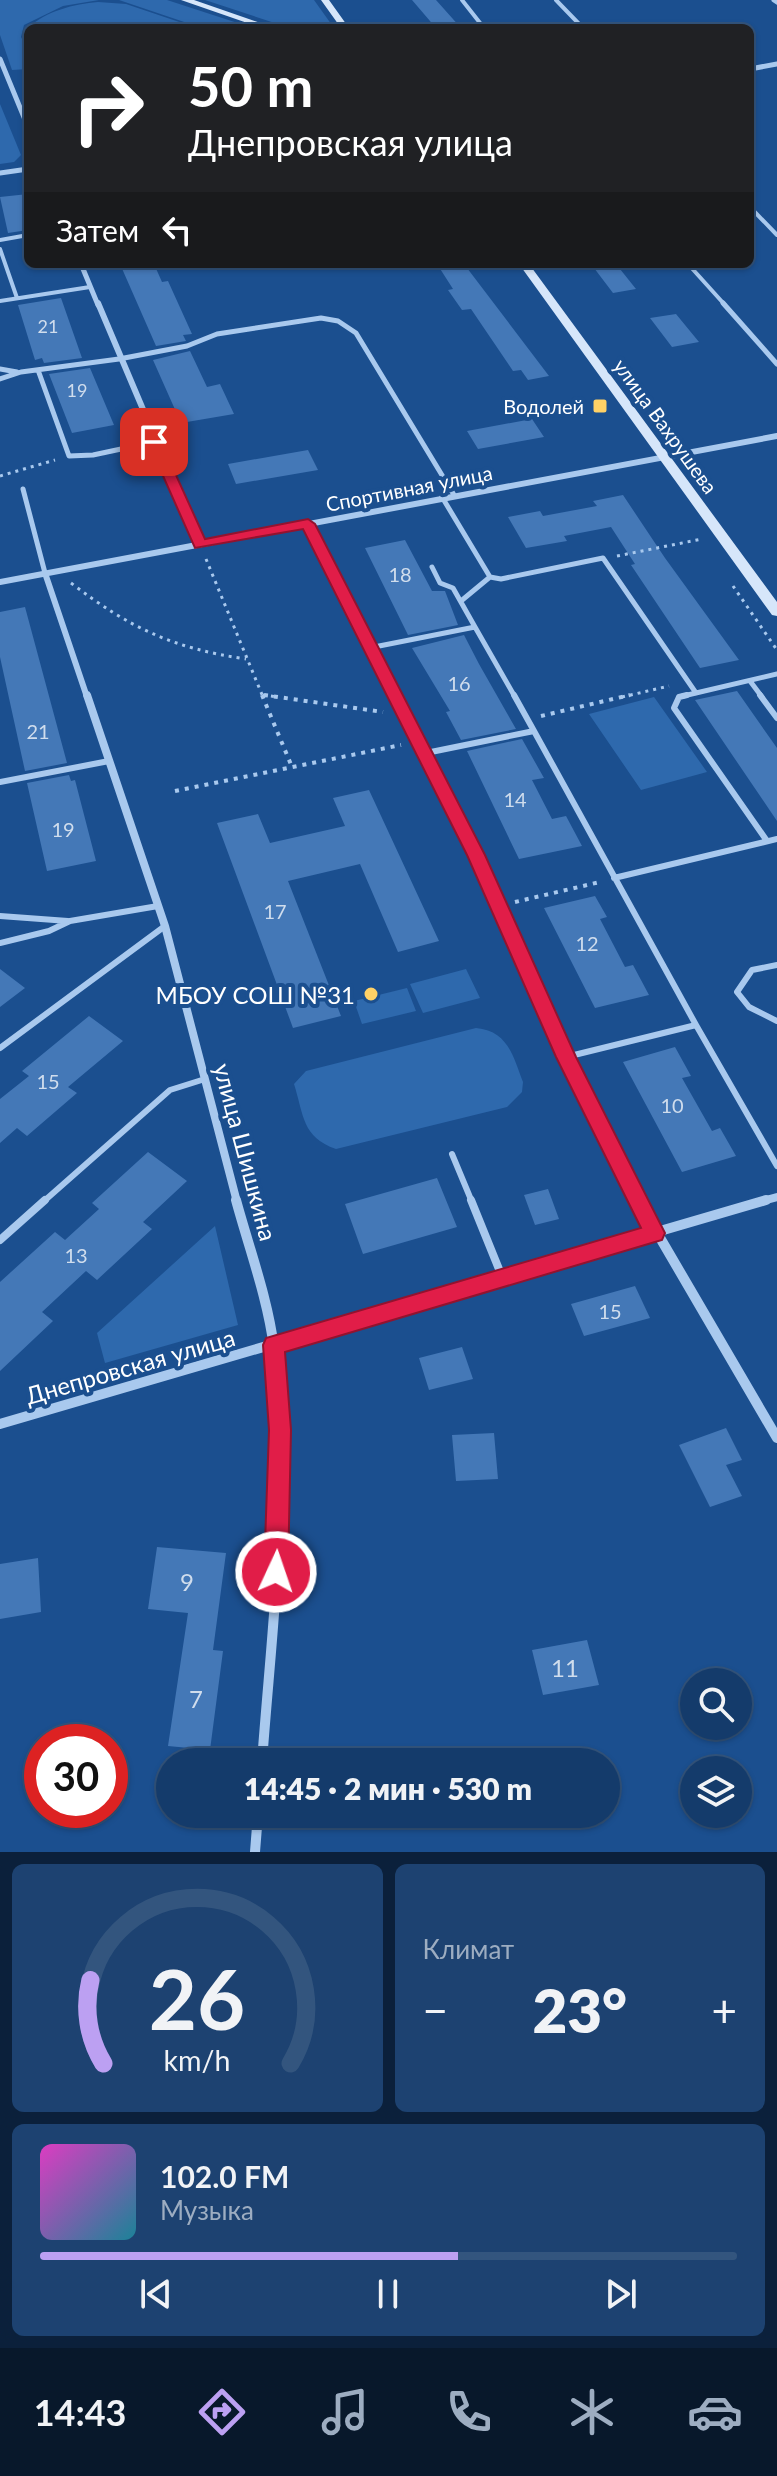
<!DOCTYPE html>
<html lang="ru">
<meta charset="utf-8">
<style>
:root{--surface:#143b6b;--page:#1d4271;--text:#f1f3f6;--muted:#9dadc1;--line:#33557e;--accent:#bca0f2}
body{margin:0;font-family:Lato,sans-serif;background:var(--page);color:var(--text);height:100vh;display:flex;flex-direction:column;font-size:30px;white-space:nowrap}
*{box-sizing:border-box;margin:0}
p{font-size:26px;color:var(--muted)}
.icon{flex:none;width:44px;height:44px;fill:none;stroke:currentColor;stroke-width:2;stroke-linecap:round;stroke-linejoin:round}
.map{position:relative;height:1852px;overflow:hidden}
.details{display:flex;flex-direction:column;gap:12px;padding:12px;background:#0b203b;flex:1}
.details>*{flex:none}
.banner{position:absolute;left:24px;top:24px;width:730px;height:244px;border-radius:12px;box-shadow:0 2px 6px #0004,0 0 0 2px var(--line);background:#202124;color:#fff;overflow:hidden}
.controls{position:absolute;left:680px;top:1668px;display:grid;gap:16px}
.controls a{display:grid;place-items:center;width:72px;height:72px;border-radius:50%;background:var(--surface);box-shadow:0 2px 6px #0004,0 0 0 2px var(--line);font-size:40px}
.speed{position:absolute;left:24px;top:1724px;display:flex;gap:16px;font-size:40px;font-weight:700;text-align:center}
.speed>*{display:grid;place-content:center;width:104px;height:104px;border-radius:50%;background:var(--surface);box-shadow:0 2px 6px #0004,0 0 0 2px var(--line);line-height:1}
.speed .limit{border:12px solid #d22;background:#fff;color:#111}
.pin{position:absolute;display:grid;place-items:center;width:68px;height:68px;color:#fff;margin:-34px;border-radius:16px;box-shadow:0 4px 12px #0006}
.me{position:absolute;width:88px;margin:-44px;rotate:3deg;stroke-linejoin:round;filter:drop-shadow(0 0 6px #0008)}
.turn{display:flex;align-items:center;gap:28px;height:168px;padding:0 32px;font-size:36px}
.turn .icon{width:104px;height:104px;stroke-width:2.5}
.turn b{display:block;font-size:56px;line-height:68px}
.then{display:flex;align-items:center;height:76px;padding:0 32px;background:#0003;gap:16px;font-size:30px}
.big{font-size:60px;font-weight:800;line-height:1.1}
.details .card{flex:1;display:flex;flex-direction:column;justify-content:center;gap:12px;min-width:0;padding:0 28px;border-radius:12px;background:var(--page)}
.details .dial{align-items:center;gap:0}
.dial svg{height:208px;overflow:visible;fill:none;stroke:var(--line);stroke-width:7;stroke-linecap:round;text-anchor:middle}
.dial text{fill:var(--text);stroke:none}
.song{display:flex;align-items:center;gap:24px}
.cover{width:96px;height:96px;border-radius:12px;background:linear-gradient(135deg,hsl(310 70% 55%),hsl(190 70% 35%))}
.played{height:8px;border-radius:4px;background:linear-gradient(90deg,var(--accent) 60%,var(--line) 60%)}
.keys{display:flex;justify-content:space-around;direction:ltr}
.heat{display:flex;justify-content:space-between;align-items:center;font-size:44px;direction:ltr}
.details .tiles{flex:1;display:grid;gap:12px;grid-template-columns:1fr 1fr}
.card:last-child{grid-column:span 2}
.trip{position:absolute;left:156px;top:1748px;width:464px;height:80px;border-radius:40px;background:var(--surface);box-shadow:0 2px 6px #0004,0 0 0 2px var(--line);font-weight:800;line-height:80px;text-align:center}
.tab-bar{display:flex;height:128px;justify-content:space-around;align-items:center;background:#08182b;color:var(--muted)}
.tab-bar .icon{width:56px;height:56px}
.tab-bar .current{color:var(--accent)}
.tab-bar b{font-size:36px;color:var(--text)}
.map>svg:first-child{display:block}
</style>
<div class="map">
<svg width="777" height="1852" viewBox="0 0 777 1852">
<rect width="100%" height="100%" fill="#1b4f8f"/>
<path fill="#2e69ad" d="M0 0H99L63 6 24 25 21 37 28 50V69L12 70 0 35Z
M119 0H167L253 28H202Z
M205 0H314L334 28H290Z
M98 2 126 4 197 28H28C46 11 74 4 98 2Z
M0 104 21 155 14 162 0 164Z
M654 697 707 772 641 790 589 714Z
M466 969 480 998 423 1013 410 984Z
M407 988 416 1011 362 1024 354 1001Z
M476 1028C508 1031 513 1056 523 1082L522 1092 507 1107 336 1149C302 1137 304 1116 294 1084L306 1071Z
M215 1226 238 1325 105 1363 97 1333Z"/>
<path fill="#4478b7" d="M412 0H436L461 28H436Z
M28 194V230L8 233 0 197Z
M120 264H154L162 282 168 281 192 334 183 335 186 341 156 346Z
M437 264H464L549 376 528 380 521 370 513 371 471 309 462 310 448 290 453 289Z
M591 264H616L636 289 613 293Z
M61 298 82 358 44 363 42 358 35 360 18 305Z
M676 314 699 342 672 347 650 318Z
M190 351 207 387 220 384 234 414 181 423 153 360Z
M90 368 114 425 72 433 49 374Z
M532 419 544 437 478 449 467 431Z
M308 450 318 470 236 484 228 464Z
M623 495 665 558 739 660 700 668 631 565 635 564 611 527 564 536 567 541 526 548 508 517 540 511 543 516 597 506 593 501Z
M405 540 432 591H445L458 625 408 635 365 548Z
M25 607 67 763 25 771 0 657V612Z
M464 635 479 664 516 729 461 740 446 712 450 711 412 648Z
M737 691 777 748V821L695 700Z
M522 739 544 778 532 780 552 819 566 816 582 846 519 859 467 751Z
M69 775 71 781 75 780 96 861 47 871 27 783Z
M369 790 439 941 398 952 360 864 288 881 341 1016 293 1028 217 823 258 814 270 843 345 826 333 798Z
M595 896 607 917 600 919 625 967 633 965 649 995 595 1008 544 908Z
M0 969 25 988 0 1007Z
M89 1016 123 1041 68 1087 77 1093 27 1136 17 1128 0 1143V1099L29 1076 22 1071Z
M675 1047 691 1076 682 1078 712 1131 720 1128 736 1156 682 1172 623 1062Z
M148 1152 187 1181 143 1222 152 1229 97 1280 86 1271 42 1312 53 1321 0 1371V1282L55 1232 65 1240 99 1209 92 1203Z
M437 1178 457 1227 363 1254 345 1204Z
M548 1189 559 1219 535 1225 524 1195Z
M635 1286 650 1318 584 1336 571 1304Z
M462 1347 473 1379 429 1390 419 1358Z
M726 1428 742 1460 726 1465 742 1496 710 1507 679 1445Z
M494 1433 498 1479 456 1481 452 1435Z
M157 1547 226 1553 213 1650 223 1651 210 1750 168 1746 188 1613 148 1609Z
M38 1558 41 1612 0 1619V1564Z
M587 1640 599 1685 543 1695 532 1650Z"/>
<g fill="none" stroke-linecap="round" stroke-linejoin="round">
<path stroke="#a9c9ee" stroke-width="3" stroke-dasharray="3 5" stroke-linecap="butt" d="M0 476 55 460
M617 556 702 539
M206 559 263 697
M71 583C130 628 172 648 246 659
M733 586 777 650
M263 695 278 697
M622 697 669 686"/>
<path stroke="#a9c9ee" stroke-width="4" stroke-dasharray="4 6" stroke-linecap="butt" d="M262 695 292 767
M264 695 383 712
M541 716 630 695
M175 791 401 745
M515 902 600 882"/>
<path stroke="#a9c9ee" stroke-width="4" d="M462 0 484 28
M556 0 583 28
M750 207 777 235
M0 240 28 235
M0 249 17 298
M688 264 725 305
M0 301 90 287"/>
<path stroke="#a9c9ee" stroke-width="5" d="M723 303 777 364
M0 369 17 372
M38 370 69 456 93 455 154 442
M0 379 21 372 119 359 187 346 217 334 321 318 338 321 356 333 454 495
M23 489 45 573
M442 497 490 577 501 579 603 558 696 693
M432 567 440 583 453 588 475 627
M461 601 490 577
M369 648 475 627 515 697
M750 681 762 697
M679 697 777 674"/>
<path stroke="#a9c9ee" stroke-width="6" d="M514 695 534 731
M687 695 679 697 674 708 767 841
M760 695 777 718
M426 753 534 731 696 1025
M0 782 109 761
M614 878 777 839
M0 916 68 921
M0 943 49 931 70 921 158 906
M777 965 752 970 737 992 749 1007 777 1021
M0 1048 165 926
M566 1057 696 1025 777 1166
M452 1154 472 1202
M43 1202 170 1090 205 1079"/>
<path stroke="#a9c9ee" stroke-width="8" d="M471 1200 503 1279
M0 1240 45 1200"/>
<path stroke="#a9c9ee" stroke-width="5" d="M774 0 777 2
M0 59 28 127
M750 69 777 64
M0 173 28 169
M81 264 98 305"/>
<path stroke="#a9c9ee" stroke-width="6" d="M98 303 200 544
M308 524 395 697
M45 573 87 697
M0 582 777 436"/>
<path stroke="#a9c9ee" stroke-width="8" d="M87 695 165 926 237 1202
M394 695 501 906 566 1057 639 1202
M759 1202 777 1197"/>
<path stroke="#a9c9ee" stroke-width="10" d="M236 1200C249 1248 268 1299 274 1348 291 1485 272 1625 262 1762
M638 1200 777 1438
M0 1424 766 1200
M255 1852 258 1814"/>
<path fill="#d6e6fa" fill-rule="evenodd" d="M181 0H194L275 28H262Z
M321 0H329L349 28H341Z
M519 264H529L777 602V616L772 615Z"/>
</g>
<path fill="#e11d48" stroke="#92132f" stroke-width="2" d="M154 438 161 442 205 539 308 519 315 524 485 855 576 1057 665 1233 662 1240 655 1242 285 1352 291 1430 288 1572 285 1580 276 1584 268 1580 264 1572 269 1430 263 1345 266 1338 641 1228 556 1057 467 855 303 529 195 548 148 442Z"/>
<g fill="#ffd166" stroke="#1b4f8f" stroke-width="3">
<rect x="592" y="398" width="16" height="16" rx="4"/>
<circle cx="371" cy="994" r="8"/>
</g>
<g text-anchor="middle" dominant-baseline="central" stroke-width="8" stroke-linejoin="round" paint-order="stroke">
<g font-size="18" fill="#d0dded">
<text x="48" y="326">21</text>
<text x="77" y="390">19</text>
</g>
<g font-size="20" fill="#fff" stroke="#1b4f8f" text-anchor="end">
<text x="584" y="406">Водолей</text>
</g>
<g font-size="20" fill="#fff" stroke="#1b4f8f">
<text transform="translate(666 426) rotate(54)">улица Вахрушева</text>
<text transform="translate(409 488) rotate(-11)">Спортивная улица</text>
</g>
<g font-size="20" fill="#d0dded">
<text x="400" y="574">18</text>
<text x="459" y="683">16</text>
<text x="38" y="731">21</text>
<text x="515" y="799">14</text>
<text x="63" y="829">19</text>
<text x="275" y="911">17</text>
<text x="587" y="943">12</text>
<text x="48" y="1081">15</text>
<text x="672" y="1105">10</text>
<text x="76" y="1255">13</text>
<text x="610" y="1311">15</text>
</g>
<g font-size="24" fill="#fff" stroke="#1b4f8f" text-anchor="end">
<text x="355" y="994">МБОУ СОШ №31</text>
</g>
<g font-size="24" fill="#fff" stroke="#1b4f8f">
<text transform="translate(246 1152) rotate(75)">улица Шишкина</text>
<text transform="translate(130 1366) rotate(-16)">Днепровская улица</text>
</g>
<g font-size="24" fill="#d0dded">
<text x="187" y="1581">9</text>
<text x="565" y="1667">11</text>
<text x="196" y="1698">7</text>
</g>
</g>
</svg>
<div class="controls">
<a><svg class="icon" aria-label="search" viewBox="0 0 24 24"><circle cx="10" cy="10" r="6"/><path d="M15 15l6 6"/></svg></a>
<a><svg class="icon" aria-label="layers" viewBox="0 0 24 24"><path d="M12 4l9 5-9 5-9-5zM3 14l9 5 9-5"/></svg></a>
</div>
<div class="speed"><div class="limit">30</div></div>
<div class="pin" style="left:154px;top:442px;background:#d93025"><svg class="icon" aria-label="arrive" viewBox="0 0 24 24"><path d="M6 21V4h12l-3 4 3 4H6"/></svg></div>
<svg class="me" style="left:276px;top:1572px" viewBox="-20 -20 40 40"><circle r="17" fill="#e11d48" stroke="#fff" stroke-width="3"/><path d="M0-11L8 9 0 5-8 9z" fill="#fff"/></svg>
<div class="trip">14:45 · 2 мин · 530 m</div>
<div class="banner">
<div class="turn"><svg class="icon" aria-label="right" viewBox="0 0 24 24"><path d="M7 20v-9h11M14 6l5 5-5 5"/></svg><div><b>50 m</b>Днепровская улица</div></div>
<div class="then">Затем<svg class="icon" aria-label="left" viewBox="0 0 24 24"><path d="M17 20v-9H6M10 6l-5 5 5 5"/></svg></div>
</div>
</div>
<section class="details">
<div class="tiles">
<div class="card dial"><svg viewBox="0 0 100 80">
<path d="M14 69A42 42 0 1 1 86 69"/>
<path d="M14 69A42 42 0 0 1 9 37" stroke="#bca0f2"/>
<text x="50" y="56" font-size="32" font-weight="700">26</text>
<text x="50" y="72" font-size="11">km/h</text>
</svg></div>
<div class="card"><p>Климат</p>
<div class="heat"><a>−</a><b class="big">23°</b><a>+</a></div>
</div>
<div class="card">
<div class="song"><i class="cover"></i><div><b>102.0 FM</b><p>Музыка</p></div></div>
<div class="played"></div>
<div class="keys"><svg class="icon" aria-label="previous" viewBox="0 0 24 24"><path d="M18 5L8 12l10 7zM5 5v14"/></svg><svg class="icon" aria-label="pause" viewBox="0 0 24 24"><path d="M8 5v14M16 5v14"/></svg><svg class="icon" aria-label="next" viewBox="0 0 24 24"><path d="M6 5l10 7-10 7zM19 5v14"/></svg></div>
</div>
</div>
</section>
<nav class="tab-bar">
<b>14:43</b>
<svg class="icon current" aria-label="directions" viewBox="0 0 24 24"><path d="M12 3l9 9-9 9-9-9zM9 14v-3h6M13 9l2 2-2 2"/></svg>
<svg class="icon" aria-label="music" viewBox="0 0 24 24"><path d="M9 18V5l10-2v13"/><circle cx="6" cy="18" r="3"/><circle cx="16" cy="16" r="3"/></svg>
<svg class="icon" aria-label="phone" viewBox="0 0 24 24"><path d="M5 4h4l2 5-3 2q2 4 5 5l2-3 5 2v4C11 20 4 13 5 4z"/></svg>
<svg class="icon" aria-label="climate" viewBox="0 0 24 24"><path d="M12 3v18M4 7l16 10M4 17L20 7"/></svg>
<svg class="icon" aria-label="car" viewBox="0 0 24 24"><path d="M5 17H2v-5l4-1 3-4h7l3 4 3 1v5h-3M9 17h6M6 11h13"/><circle cx="7" cy="17" r="2"/><circle cx="17" cy="17" r="2"/></svg>
</nav>
